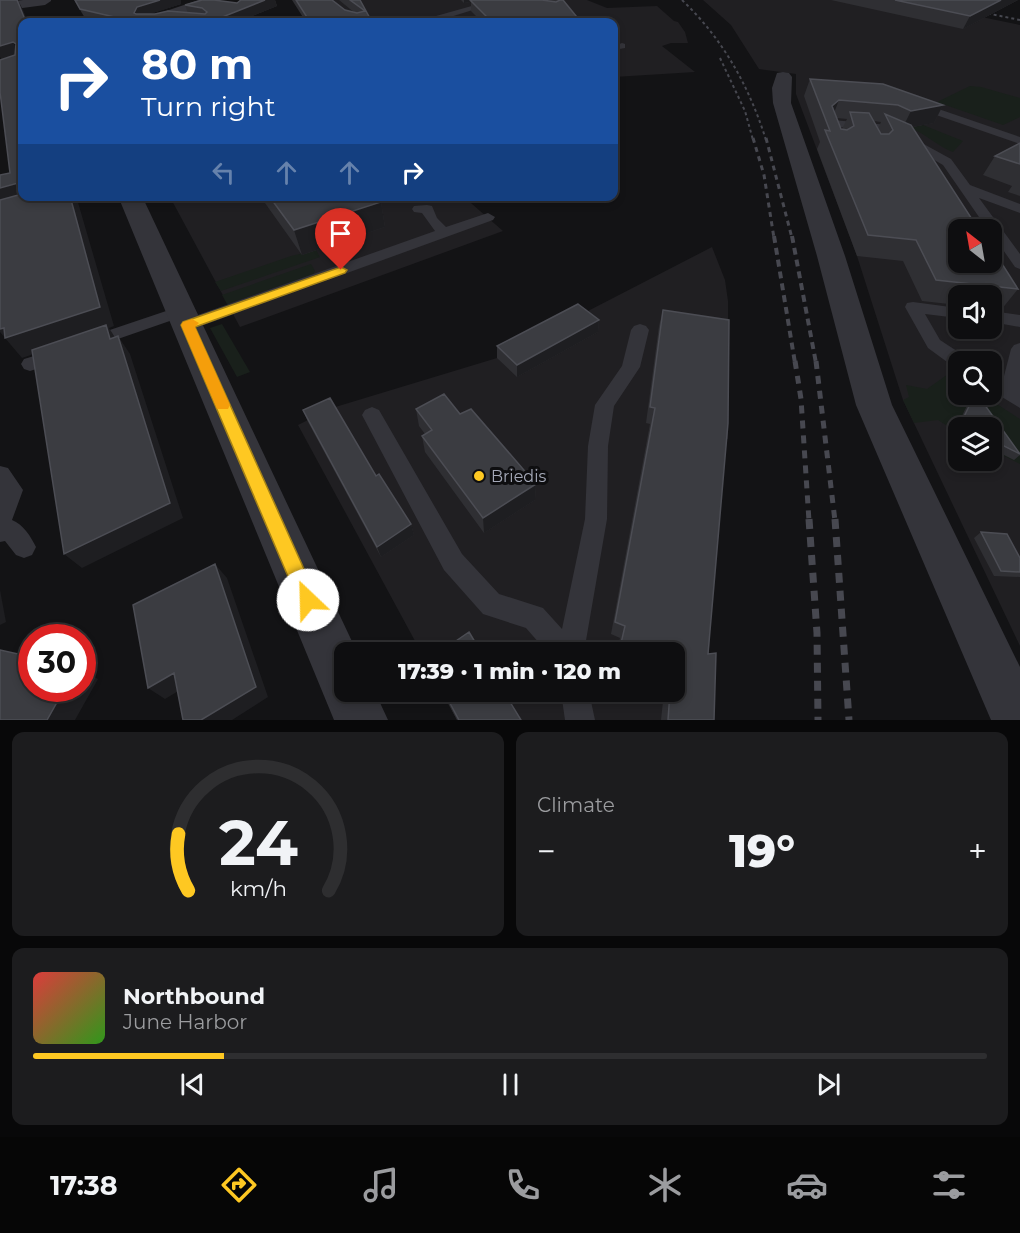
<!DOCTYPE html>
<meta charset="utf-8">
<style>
:root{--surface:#0e0e10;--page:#1c1c1e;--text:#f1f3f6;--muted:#9b9c9f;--line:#2e2e30;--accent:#fec822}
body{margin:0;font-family:Montserrat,sans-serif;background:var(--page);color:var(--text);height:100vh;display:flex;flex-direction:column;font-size:22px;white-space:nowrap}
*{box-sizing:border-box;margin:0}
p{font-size:20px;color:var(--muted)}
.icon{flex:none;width:33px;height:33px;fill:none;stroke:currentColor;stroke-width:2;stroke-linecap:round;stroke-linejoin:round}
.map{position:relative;height:720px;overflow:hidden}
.panel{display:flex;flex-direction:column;gap:12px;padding:12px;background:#080809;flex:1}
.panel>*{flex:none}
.top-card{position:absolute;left:18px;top:18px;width:600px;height:183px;border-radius:12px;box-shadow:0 3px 9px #0003,0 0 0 2px var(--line);background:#1a4fa0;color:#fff;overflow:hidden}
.needle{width:39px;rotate:329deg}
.fabs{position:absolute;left:948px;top:219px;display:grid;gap:12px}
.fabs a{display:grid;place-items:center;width:54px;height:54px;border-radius:12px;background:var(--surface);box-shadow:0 3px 9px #0003,0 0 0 2px var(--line);font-size:30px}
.speed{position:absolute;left:18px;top:624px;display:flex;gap:12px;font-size:30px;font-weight:700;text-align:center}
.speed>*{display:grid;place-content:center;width:78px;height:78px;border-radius:50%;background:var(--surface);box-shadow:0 3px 9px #0003,0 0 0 2px var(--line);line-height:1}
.speed .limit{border:9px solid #d22;background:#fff;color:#111}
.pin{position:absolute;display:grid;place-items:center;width:51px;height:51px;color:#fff;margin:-62px -26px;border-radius:50% 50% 50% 0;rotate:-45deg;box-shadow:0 0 6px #0007}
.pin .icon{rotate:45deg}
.me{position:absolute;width:66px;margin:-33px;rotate:336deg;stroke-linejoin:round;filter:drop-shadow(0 0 4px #0008)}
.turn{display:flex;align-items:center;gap:21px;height:126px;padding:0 24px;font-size:27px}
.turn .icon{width:78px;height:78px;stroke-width:2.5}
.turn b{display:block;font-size:42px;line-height:51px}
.lanes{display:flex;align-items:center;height:57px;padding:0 24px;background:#0003;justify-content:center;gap:30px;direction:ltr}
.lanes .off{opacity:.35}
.big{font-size:45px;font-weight:800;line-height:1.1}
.panel .widget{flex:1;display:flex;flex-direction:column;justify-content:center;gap:9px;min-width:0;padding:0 21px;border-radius:12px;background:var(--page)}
.panel .dial{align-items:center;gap:0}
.dial svg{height:156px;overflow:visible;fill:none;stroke:var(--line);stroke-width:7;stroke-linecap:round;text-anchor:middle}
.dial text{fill:var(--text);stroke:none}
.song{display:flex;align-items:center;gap:18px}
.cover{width:72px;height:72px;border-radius:9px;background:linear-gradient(135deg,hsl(0 70% 55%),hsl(110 70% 35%))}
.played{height:6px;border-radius:3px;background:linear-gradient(90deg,var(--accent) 20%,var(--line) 20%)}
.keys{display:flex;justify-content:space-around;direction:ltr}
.heat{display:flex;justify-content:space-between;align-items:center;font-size:33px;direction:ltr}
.panel .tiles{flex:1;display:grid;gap:12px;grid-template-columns:1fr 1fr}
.widget:last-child{grid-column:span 2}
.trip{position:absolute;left:334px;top:642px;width:351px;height:60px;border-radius:12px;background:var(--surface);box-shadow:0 3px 9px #0003,0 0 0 2px var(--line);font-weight:800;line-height:60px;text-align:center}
.dock{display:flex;height:96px;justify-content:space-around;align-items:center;background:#060606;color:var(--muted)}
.dock .icon{width:42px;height:42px}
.dock .on{color:var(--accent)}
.dock b{font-size:27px;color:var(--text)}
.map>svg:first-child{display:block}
</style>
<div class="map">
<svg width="1020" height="720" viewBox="0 0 1020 720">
<rect width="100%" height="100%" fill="#131315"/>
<path fill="#201f22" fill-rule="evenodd" d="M294 0H587L607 8 657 6 674 21 678 22 685 32 688 43H671L662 46 695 72 614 77V22H312Z
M703 0H899L1020 25V646L903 400 857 256 796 94V74L759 69 731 25ZM958 230H992V262H958ZM958 296H992V328H958ZM958 362H992V394H958ZM958 428H992V460H958Z
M170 197H464L503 231 240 327Z
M712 247 725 280 728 301V439L721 438 705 720H457L442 692H675V652H421L298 425 332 408 497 358Z"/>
<path fill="#19201b" d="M970 86 981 87 1020 98V117L1003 125 937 102Z
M923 125 963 141 953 152C937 146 925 133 910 128Z
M316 250 320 257 221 291 215 282 291 256Z
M311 264 315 271 313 274 227 304 222 295Z
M222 324 250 372 237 377 210 328Z
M951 372 958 377V394L983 395 1020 419V464L992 450 1000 431 964 413 955 431 938 420 914 423 903 400 909 397 906 385 927 389Z"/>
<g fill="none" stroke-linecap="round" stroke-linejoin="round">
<path fill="#34343a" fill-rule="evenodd" d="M493 0 495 3 447 18V22H372L376 20 429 18Z
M622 43 625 44V48L614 50V46Z
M913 103H921L1020 137V144L913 107Z
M832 120 889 125 951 159 970 185 1020 204V213L979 198 1020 254V269L1015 267 992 234V230H988L943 165 882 130 838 127 842 137 836 140 832 139 827 123Z
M427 205 432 206 437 218 446 227 488 213 495 217 493 220 193 329H181L179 325 181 321 435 231 422 213 414 212 412 209 414 206Z
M913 302 958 308V318L925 314 940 340 966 357 969 362H958V368L954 367 928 348 905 307 907 303Z
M181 306 187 307 189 311 187 315 92 348 86 346 83 342 86 338Z
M992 311 1020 315V327L992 322Z
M640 324 646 326 649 330 640 367 614 406 608 446 607 519 584 652H547L526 628 483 614 444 570 362 415 365 410 372 407 379 410 462 554 499 594 543 608 562 629 585 519 588 446 595 405 622 366 631 330 634 326Z
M1020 343V408L992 391V375L1003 380 1011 349 1014 345Z
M58 349 64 350 67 355 64 360 30 371 24 369 21 364 24 359Z
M0 466 8 468 23 490 12 520C23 524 31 537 36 547L32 555 24 558 16 555 5 541 0 542Z
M561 692H589L595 720H565Z"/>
<path fill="#34343a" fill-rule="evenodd" d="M23 0H51V1L45 5 0 11V3Z
M199 0H218L217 3 159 22H140L142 19Z
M783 72 789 73 792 77 791 103 845 256 892 405 1020 667V720H991L856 405 817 256 773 103 772 88 777 73Z
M118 196H142L357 652H345V692H375L388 720H334Z"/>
<path stroke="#474850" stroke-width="2" stroke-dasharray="3 3" stroke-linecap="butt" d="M682 0C723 39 749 86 766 140
M976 11 1020 20
M720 58 745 111 753 140"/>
<path stroke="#474850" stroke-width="3" stroke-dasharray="5 4.5" stroke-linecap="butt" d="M753 138 764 175 774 238
M766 138 792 238"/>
<path stroke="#474850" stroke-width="4" stroke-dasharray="7 5" stroke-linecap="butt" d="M774 236 795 363
M792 236 816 363"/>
<path stroke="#474850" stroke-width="5" stroke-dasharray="8 7" stroke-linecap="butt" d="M795 361 801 399 809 521
M816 361 835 521"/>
<path stroke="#474850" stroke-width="7" stroke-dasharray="10 8" stroke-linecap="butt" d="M809 519 817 633 818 720
M835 519 849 720"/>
</g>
<path fill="#2f2f33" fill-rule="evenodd" d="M74 0H181V4L149 14 188 13 185 5 237 3 239 1V0H275L277 6 237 22H101L85 18Z
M292 0H332L345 10 355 13 339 0H360L372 22H306Z
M461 0H559L581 22H482L471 11V2L464 3Z
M831 0H1018L963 29Z
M810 79 943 105 934 123 912 127 1018 289 1001 310 992 309V296H958V305L922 301 903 261 857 256 817 149 820 142 804 96ZM837 118 847 119 842 129H841ZM874 121 881 122 878 129Z
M1020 143V196L1008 192 1012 186 983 175 995 156Z
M260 196H376L381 202 385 227 302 255Z
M663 310 708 654 714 720H661L664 692H675V652H617L620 638 611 634 650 424 646 423 659 326Z
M599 320 598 332 517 377 497 358V346Z
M974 394H977L1020 454V455L1014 460 992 449V428H958V433L955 431 970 399Z
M416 409 460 414 536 484 535 500 484 533 425 452 422 436 425 434 419 426Z
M303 410 376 476 411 524 414 535 381 557 308 422Z
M981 532 1020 572V577L994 576 974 538Z
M442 692H504L521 720H457Z"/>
<path fill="#1e1e21" d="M18 0 23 10 28 22H26Z
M160 0H181V4L141 17 138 22 134 13 137 7Z
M265 0H275L277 6 237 22H210Z
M464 0H484H470L471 2 464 3Z
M1001 0H1018L963 29 970 16Z
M13 42 21 57 3 63 0 57V46Z
M839 100 832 118V106Z
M943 105 934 123 902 129 911 111Z
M22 182V196L0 211V188Z
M70 196H76L77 199 114 326 109 328 118 342 110 339 107 329 22 358 5 338 0 332V329Z
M381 202 385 227 302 255 294 230Z
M599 320 598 332 517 377V365Z
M118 336 130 354 183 518 82 568 64 554Z
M536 484 535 500 484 533 483 518Z
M411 524 414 535 381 557 377 547Z
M215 564 227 578 268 697 232 720H201Z
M0 590 6 622 0 625Z
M82 671 98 679 75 720H47L65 688H82Z
M174 673 190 684 165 699 148 688Z"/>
<path fill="#3b3c41" stroke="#4c4d54" stroke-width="1.5" d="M0 0H17L26 22H22V182L0 188V175L10 173 0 92V60L15 55 16 44 13 42 0 46Z
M75 0H160L137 7 134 13 136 14H155L168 11 205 14 207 12 202 8 185 5 202 0H214L237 3 241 0H265L210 22H136L80 9Z
M296 0H332L345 10 357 13 365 11 350 0H360L372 22H310Z
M470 0H542L556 2 560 0H563L581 22H475L491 21Z
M895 0H1001L970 16Z
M810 79 883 84 943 105 911 111 898 105 839 100 832 106 841 129 847 130 854 126 850 112 869 113 881 134H889L893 130 885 114 911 125 979 230H958V262H992V248L1018 289 936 280 916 240 868 235 825 130 830 131Z
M1020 143V164L995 156Z
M22 194V196H70L100 307 5 338 4 328 0 329V200Z
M269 196H376L381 202 294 230Z
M578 304 599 320 517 365 497 346Z
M663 310 729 320 728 423 708 654 716 653 714 720H668L670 692H675V652H619L625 626 615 622 655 408 650 407Z
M106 325 110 339 118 336 170 503 64 554 32 350Z
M444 394 460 414 471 409 536 484 483 518 422 436 432 430 416 409Z
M975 394H977L1020 454 992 440V428H966L960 425Z
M330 398 376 476 379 474 411 524 377 547 303 410Z
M981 532 1007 534 1020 558V572L1001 571Z
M215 564 256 687 201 720H183L174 673 148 688 133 605Z
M469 632 481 652H440Z
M0 650 32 657V688H65L47 720H0Z
M444 692H504L521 720H459Z"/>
<path fill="#fec822" stroke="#a58216" stroke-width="1.5" d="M341 267 347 270 345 273 195 327 318 600 315 607 308 610 301 607 181 325 183 322Z"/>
<path fill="#f59e0b" d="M192 319 199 323 195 327 230 405 228 409H217L181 325 183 322Z"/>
<circle fill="#fec822" stroke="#0e0e10" stroke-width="2" cx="479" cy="476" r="6"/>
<g text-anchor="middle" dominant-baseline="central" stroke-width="6" stroke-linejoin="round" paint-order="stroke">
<g font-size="16" fill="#a4a8b7" stroke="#0e0e10" text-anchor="start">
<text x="491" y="476">Briedis</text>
</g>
</g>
</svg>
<div class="fabs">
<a><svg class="needle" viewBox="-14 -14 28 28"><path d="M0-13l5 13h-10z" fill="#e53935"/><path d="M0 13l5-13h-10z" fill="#9b9c9f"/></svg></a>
<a><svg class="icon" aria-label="sound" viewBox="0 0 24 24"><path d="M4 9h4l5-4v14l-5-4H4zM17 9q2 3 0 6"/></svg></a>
<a><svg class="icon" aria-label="search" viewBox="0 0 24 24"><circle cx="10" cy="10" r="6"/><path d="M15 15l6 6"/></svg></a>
<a><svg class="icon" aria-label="layers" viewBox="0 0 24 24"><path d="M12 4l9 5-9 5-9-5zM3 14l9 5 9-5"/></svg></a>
</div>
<div class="speed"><div class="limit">30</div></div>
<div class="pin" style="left:341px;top:270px;background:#d93025"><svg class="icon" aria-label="arrive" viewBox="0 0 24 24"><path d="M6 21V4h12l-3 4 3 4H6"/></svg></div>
<svg class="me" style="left:308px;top:600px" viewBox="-20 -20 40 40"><circle r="19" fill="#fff"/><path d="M0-13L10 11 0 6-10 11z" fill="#fec822"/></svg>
<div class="trip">17:39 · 1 min · 120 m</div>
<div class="top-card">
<div class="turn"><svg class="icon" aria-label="right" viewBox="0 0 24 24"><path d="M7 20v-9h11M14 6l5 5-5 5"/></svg><div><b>80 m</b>Turn right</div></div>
<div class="lanes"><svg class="icon off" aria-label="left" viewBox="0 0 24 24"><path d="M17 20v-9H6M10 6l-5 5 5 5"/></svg><svg class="icon off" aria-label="ahead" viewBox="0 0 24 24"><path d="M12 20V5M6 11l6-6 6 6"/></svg><svg class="icon off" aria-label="ahead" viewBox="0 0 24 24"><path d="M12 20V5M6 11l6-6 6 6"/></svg><svg class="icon" aria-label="right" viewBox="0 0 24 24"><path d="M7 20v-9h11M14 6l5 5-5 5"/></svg></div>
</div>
</div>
<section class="panel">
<div class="tiles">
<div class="widget dial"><svg viewBox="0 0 100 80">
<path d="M14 69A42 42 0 1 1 86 69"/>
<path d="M14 69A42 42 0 0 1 9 40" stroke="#fec822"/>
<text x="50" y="56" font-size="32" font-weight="700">24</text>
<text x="50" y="72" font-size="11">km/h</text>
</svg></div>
<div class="widget"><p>Climate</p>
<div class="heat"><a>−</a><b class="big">19°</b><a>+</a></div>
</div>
<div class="widget">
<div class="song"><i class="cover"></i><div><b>Northbound</b><p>June Harbor</p></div></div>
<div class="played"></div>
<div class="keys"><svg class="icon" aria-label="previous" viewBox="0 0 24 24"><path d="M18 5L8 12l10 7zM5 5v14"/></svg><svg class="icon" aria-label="pause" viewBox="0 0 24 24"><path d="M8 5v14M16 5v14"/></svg><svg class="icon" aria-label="next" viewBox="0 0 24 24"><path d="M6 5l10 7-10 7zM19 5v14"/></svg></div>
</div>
</div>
</section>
<nav class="dock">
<b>17:38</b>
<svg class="icon on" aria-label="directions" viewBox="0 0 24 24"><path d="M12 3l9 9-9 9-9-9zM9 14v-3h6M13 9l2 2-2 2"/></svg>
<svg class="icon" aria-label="music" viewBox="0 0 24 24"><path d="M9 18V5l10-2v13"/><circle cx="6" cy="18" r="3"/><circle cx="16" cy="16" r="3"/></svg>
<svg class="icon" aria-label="phone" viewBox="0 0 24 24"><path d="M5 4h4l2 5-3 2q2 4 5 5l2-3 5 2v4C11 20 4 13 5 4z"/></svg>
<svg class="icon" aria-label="climate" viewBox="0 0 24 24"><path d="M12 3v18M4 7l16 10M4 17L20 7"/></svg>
<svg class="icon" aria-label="car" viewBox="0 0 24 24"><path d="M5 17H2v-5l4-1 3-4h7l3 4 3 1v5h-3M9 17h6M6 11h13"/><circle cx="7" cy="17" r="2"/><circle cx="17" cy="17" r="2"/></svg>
<svg class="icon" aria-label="filters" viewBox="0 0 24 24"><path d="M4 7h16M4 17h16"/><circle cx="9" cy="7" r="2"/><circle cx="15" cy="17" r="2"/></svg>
</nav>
